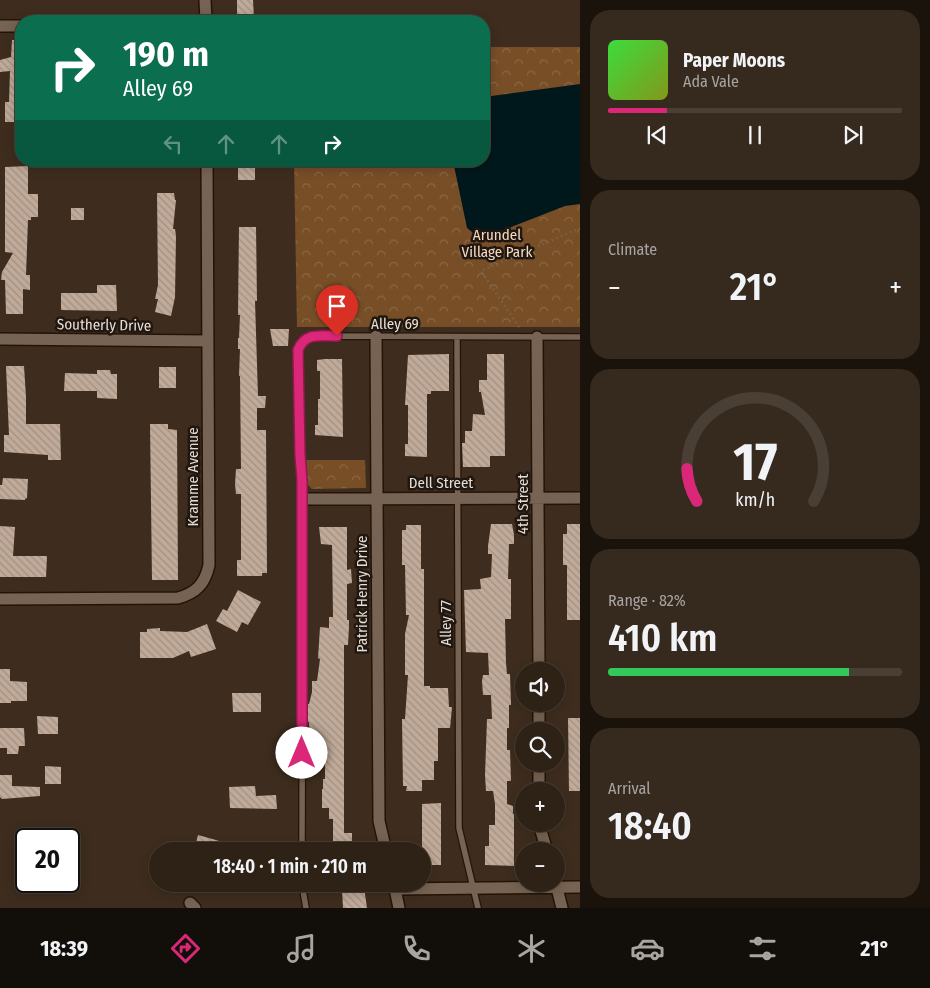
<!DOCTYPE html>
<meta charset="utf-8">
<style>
:root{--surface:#2e2216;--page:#362a1f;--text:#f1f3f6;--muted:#a7a4a1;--line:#493f35;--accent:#db2777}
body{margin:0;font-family:"Fira Sans Condensed",sans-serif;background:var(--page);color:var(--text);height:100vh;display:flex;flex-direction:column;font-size:19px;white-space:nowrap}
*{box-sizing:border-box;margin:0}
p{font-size:16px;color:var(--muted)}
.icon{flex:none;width:28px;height:28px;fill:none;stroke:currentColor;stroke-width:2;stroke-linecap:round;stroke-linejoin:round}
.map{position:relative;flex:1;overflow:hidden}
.details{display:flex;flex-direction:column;gap:10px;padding:10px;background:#19130c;width:350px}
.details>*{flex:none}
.guide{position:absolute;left:15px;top:15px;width:475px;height:152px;border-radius:20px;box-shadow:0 2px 12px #0003,0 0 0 1px var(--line);background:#0b6e4f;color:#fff;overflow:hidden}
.tools{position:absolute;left:515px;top:662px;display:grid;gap:10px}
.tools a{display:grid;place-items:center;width:50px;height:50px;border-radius:50%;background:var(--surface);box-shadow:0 2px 12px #0003,0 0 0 1px var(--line);font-size:25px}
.speed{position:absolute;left:15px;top:828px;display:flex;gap:10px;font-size:25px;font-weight:700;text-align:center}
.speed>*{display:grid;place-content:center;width:65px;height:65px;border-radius:50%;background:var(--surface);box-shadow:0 2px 12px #0003,0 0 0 1px var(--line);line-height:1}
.speed .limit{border:2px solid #111;border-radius:8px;background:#fff;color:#111}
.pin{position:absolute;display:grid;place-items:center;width:42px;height:42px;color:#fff;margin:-51px -21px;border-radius:50% 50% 50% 0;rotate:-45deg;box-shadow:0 0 5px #0007}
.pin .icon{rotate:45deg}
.me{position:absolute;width:55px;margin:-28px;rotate:0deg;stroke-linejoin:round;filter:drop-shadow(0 0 4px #0008)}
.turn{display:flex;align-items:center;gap:18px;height:105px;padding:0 25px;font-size:22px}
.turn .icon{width:65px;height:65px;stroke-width:2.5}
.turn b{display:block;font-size:35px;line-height:42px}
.lanes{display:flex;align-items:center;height:48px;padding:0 25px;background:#0003;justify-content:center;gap:25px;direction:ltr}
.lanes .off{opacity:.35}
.big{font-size:38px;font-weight:600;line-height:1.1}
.details .card{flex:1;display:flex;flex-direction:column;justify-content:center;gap:8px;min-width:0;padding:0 18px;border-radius:20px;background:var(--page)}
.details .dial{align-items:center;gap:0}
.dial svg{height:130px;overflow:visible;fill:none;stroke:var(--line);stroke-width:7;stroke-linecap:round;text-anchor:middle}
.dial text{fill:var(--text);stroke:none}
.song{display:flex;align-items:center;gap:15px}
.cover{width:60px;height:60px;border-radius:8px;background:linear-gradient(135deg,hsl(120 70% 55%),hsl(70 70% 35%))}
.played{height:5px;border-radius:2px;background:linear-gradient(90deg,var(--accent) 20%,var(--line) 20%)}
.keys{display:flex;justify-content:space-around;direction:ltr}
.heat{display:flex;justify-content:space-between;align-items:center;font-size:28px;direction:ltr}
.charge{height:8px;border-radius:4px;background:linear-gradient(90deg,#34c759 82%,var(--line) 0)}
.trip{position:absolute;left:149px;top:842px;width:282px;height:50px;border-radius:25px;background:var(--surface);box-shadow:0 2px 12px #0003,0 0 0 1px var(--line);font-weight:600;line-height:50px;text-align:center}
.tab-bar{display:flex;height:80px;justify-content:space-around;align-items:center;background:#120e09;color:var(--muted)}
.tab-bar .icon{width:35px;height:35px}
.tab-bar .selected{color:var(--accent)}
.tab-bar b{font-size:22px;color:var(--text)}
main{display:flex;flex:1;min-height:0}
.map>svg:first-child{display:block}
</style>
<main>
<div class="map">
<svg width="580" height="908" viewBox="0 0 580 908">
<defs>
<pattern id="park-crowns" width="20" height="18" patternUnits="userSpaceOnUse" patternTransform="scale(1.25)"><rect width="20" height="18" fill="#784e27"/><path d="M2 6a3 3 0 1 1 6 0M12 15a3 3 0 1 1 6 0" fill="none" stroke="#8b6745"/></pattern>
<pattern id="building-back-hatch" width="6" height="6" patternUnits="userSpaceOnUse" patternTransform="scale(1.25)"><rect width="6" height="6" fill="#c0aa99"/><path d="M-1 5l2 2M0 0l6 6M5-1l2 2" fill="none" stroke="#a29082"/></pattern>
</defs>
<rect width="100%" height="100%" fill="#3e2d1e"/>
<path fill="url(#park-crowns)" d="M484 47H580V327H297L294 161H484Z
M306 460H365L366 488 312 489 305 482Z"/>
<path fill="#00181c" d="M580 84V204L565 206 496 233 476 235 467 228 453 161H484V97Z"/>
<path fill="url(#building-back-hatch)" d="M237 0H253L254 18 237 19Z
M12 40H21V122H5V102H9L10 71 0 72V60L11 57Z
M238 161H255V180H238Z
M28 166V194H38V217H31V220H28L26 275H30V290L23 289V314H6L5 280H1L2 272 13 253 5 252V167Z
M157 193H174L175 200H176L173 229H175L176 236 175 297 171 316 155 312 158 299H155L158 285Z
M71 208H84V220H71Z
M239 227H256L257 301H255L258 396H266L265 408H257V430H266L267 573H262V576H237V560H241V494H236L235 484 236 469H241L240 376H239L240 349H238V338H239L240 315H238Z
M97 285H116L117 311 61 310V293H97Z
M270 329H289L288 346H273Z
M449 354V391H431V394H427V457L405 456V444H408V405H405L408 355Z
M487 354H504L505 456H490V467H463L462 443H465V431H472L473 414 485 415 481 392H479V380H487Z
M325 359H342L343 437 315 435V425H318V399H320V371H317V360Z
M6 366H24L26 397V424H60L61 460H48V455L4 452V435H9Z
M159 367H176V388H159Z
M97 370H110L111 374H117V399L97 398V391H64L65 373 97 374Z
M150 424H168V429L177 430 178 580H152Z
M3 478 28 479 27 498 25 499V500L0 499V485H2Z
M491 524H512L514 535V544H509L508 579H511V619H505L506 663 507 674H510L511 705H509V728H507V750H510L511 781H507V804L513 806V814H514V866L485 865V846H489V825H495V804L493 791H486L485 775 487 719H492L491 695H483L482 681 483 675H489L488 653 466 652 464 590 481 589 480 579 491 577 492 554H488V546Z
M567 524H580V620H567V565H563V534H567Z
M406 525H421V569H424V686H430V688H448L449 707H452L450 728H438V761H434V780H422V791H406L407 786H403L402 719H405L408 675H405V634L409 615H406L405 565H402V530H406Z
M0 526 15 527 13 556H47L46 577H0Z
M319 527H347V570L351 569 352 583 347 584V620H349V627L348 645H344V833H352V851H333V819H329V808H322V789H323V779H325V758L316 757 317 740 310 741 309 722H307V704H309L312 692V681H317L320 659 318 658 320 627 329 628V617H333L332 545 321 544Z
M238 590 261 602 248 625 242 622 237 632 216 621 223 609 227 611Z
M207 624 216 649 191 657 189 651 173 658H140V632H147V629L160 628V631L187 632Z
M0 669H10V681L27 682V701H11V703H0Z
M232 693H261V712H233Z
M37 716 58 717V734H38Z
M568 718H580V791H569Z
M0 728H24L25 746H19L18 754H7V748H0Z
M45 766 61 767V784H45Z
M0 775H12V786L40 787V796L2 799 0 797Z
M255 786 256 796 276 795 277 809 230 808 229 787Z
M441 803V865H422V804Z
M198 835 223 842 221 851H194Z
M347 887H364L367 908H343L342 889H347Z"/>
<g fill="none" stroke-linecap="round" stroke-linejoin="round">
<g stroke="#241407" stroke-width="8">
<path id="lane" d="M457 337 459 828 478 908
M302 851 303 480 300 455 298 350C302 340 307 337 317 336L580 337
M302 884 306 908"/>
</g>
<g stroke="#241407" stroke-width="14">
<path id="street" d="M205 0 206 21
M0 26H21
M376 336 379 821 386 851
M537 337 539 671
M0 339 208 341
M303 499 580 498
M0 599 178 598C196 593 205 584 209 565L207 161
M539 704V731
M539 764V791
M539 824 547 851
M394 884 399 908
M556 884 562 908
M395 889 580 887
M190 903 195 908"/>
</g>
<path stroke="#7a6b5e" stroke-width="2.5" stroke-dasharray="1 4" stroke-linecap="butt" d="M519 327 481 271 580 228"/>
<use href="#lane" stroke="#776353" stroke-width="5.5"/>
<use href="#street" stroke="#776353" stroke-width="11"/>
</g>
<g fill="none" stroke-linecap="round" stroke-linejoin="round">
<g stroke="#8e194d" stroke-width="12">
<path id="route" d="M302 753V480L300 455 298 350C305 332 320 336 337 336"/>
</g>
<use href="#route" stroke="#db2777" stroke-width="9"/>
</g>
<g text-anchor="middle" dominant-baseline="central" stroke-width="5" stroke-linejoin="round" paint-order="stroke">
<g font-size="15" fill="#f5d8c1" stroke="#1f1710">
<text x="497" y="235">Arundel<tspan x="497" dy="17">Village Park</tspan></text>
</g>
<g font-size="15" fill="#e8ddd3" stroke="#1f1710">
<text x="395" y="324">Alley 69</text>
<text transform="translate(104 325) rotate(1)">Southerly Drive</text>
<text transform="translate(193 477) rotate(-90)">Kramme Avenue</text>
<text x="441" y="483">Dell Street</text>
<text transform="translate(523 504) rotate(-90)">4th Street</text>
<text transform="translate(362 594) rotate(-90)">Patrick Henry Drive</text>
<text transform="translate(446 623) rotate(-90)">Alley 77</text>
</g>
</g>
</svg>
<div class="tools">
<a><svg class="icon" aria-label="sound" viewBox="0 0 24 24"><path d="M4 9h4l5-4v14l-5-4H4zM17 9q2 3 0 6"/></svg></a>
<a><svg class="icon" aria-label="search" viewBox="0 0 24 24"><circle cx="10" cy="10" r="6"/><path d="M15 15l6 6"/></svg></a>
<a>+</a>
<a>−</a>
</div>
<div class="speed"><div class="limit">20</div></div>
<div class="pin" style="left:337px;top:336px;background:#d93025"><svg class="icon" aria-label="arrive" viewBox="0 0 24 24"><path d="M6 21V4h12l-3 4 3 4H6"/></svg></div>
<svg class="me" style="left:302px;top:753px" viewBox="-20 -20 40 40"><circle r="19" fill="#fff"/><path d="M0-13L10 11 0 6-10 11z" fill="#db2777"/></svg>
<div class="trip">18:40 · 1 min · 210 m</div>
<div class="guide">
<div class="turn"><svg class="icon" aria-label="right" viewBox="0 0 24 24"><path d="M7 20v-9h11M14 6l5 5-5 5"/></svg><div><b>190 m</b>Alley 69</div></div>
<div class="lanes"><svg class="icon off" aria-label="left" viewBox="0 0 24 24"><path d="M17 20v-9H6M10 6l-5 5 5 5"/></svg><svg class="icon off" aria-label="ahead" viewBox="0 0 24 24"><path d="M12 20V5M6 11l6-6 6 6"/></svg><svg class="icon off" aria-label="ahead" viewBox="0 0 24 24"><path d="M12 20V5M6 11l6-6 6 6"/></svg><svg class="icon" aria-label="right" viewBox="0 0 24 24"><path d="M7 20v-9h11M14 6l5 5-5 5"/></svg></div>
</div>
</div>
<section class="details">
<div class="card">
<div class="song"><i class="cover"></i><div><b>Paper Moons</b><p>Ada Vale</p></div></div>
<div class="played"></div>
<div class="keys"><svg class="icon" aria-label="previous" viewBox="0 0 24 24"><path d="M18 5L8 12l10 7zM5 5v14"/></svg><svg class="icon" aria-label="pause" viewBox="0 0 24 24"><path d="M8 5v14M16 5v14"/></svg><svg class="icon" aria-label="next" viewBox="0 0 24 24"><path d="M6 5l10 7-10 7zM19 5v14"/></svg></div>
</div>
<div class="card"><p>Climate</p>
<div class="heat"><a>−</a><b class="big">21°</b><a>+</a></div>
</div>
<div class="card dial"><svg viewBox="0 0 100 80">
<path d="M14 69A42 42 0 1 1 86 69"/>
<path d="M14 69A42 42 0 0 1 8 49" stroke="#db2777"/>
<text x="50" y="56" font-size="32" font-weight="700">17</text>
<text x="50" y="72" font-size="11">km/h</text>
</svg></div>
<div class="card"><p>Range · 82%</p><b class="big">410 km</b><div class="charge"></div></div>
<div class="card"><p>Arrival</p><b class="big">18:40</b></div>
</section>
</main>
<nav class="tab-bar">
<b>18:39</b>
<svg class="icon selected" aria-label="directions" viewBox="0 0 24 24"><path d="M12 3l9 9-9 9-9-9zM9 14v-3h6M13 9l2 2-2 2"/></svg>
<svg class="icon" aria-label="music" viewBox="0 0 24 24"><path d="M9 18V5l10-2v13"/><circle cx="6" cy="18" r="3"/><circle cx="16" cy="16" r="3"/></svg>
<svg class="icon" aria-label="phone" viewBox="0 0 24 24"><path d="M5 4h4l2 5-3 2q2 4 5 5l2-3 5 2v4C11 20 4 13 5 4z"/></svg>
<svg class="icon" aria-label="climate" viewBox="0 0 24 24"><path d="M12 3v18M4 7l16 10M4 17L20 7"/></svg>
<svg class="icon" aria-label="car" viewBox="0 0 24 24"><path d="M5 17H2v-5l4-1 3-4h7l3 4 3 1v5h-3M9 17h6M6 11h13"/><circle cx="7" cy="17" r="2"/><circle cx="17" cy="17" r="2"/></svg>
<svg class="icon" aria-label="filters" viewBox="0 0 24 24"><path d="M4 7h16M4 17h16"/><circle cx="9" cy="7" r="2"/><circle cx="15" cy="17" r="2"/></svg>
<b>21°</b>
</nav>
